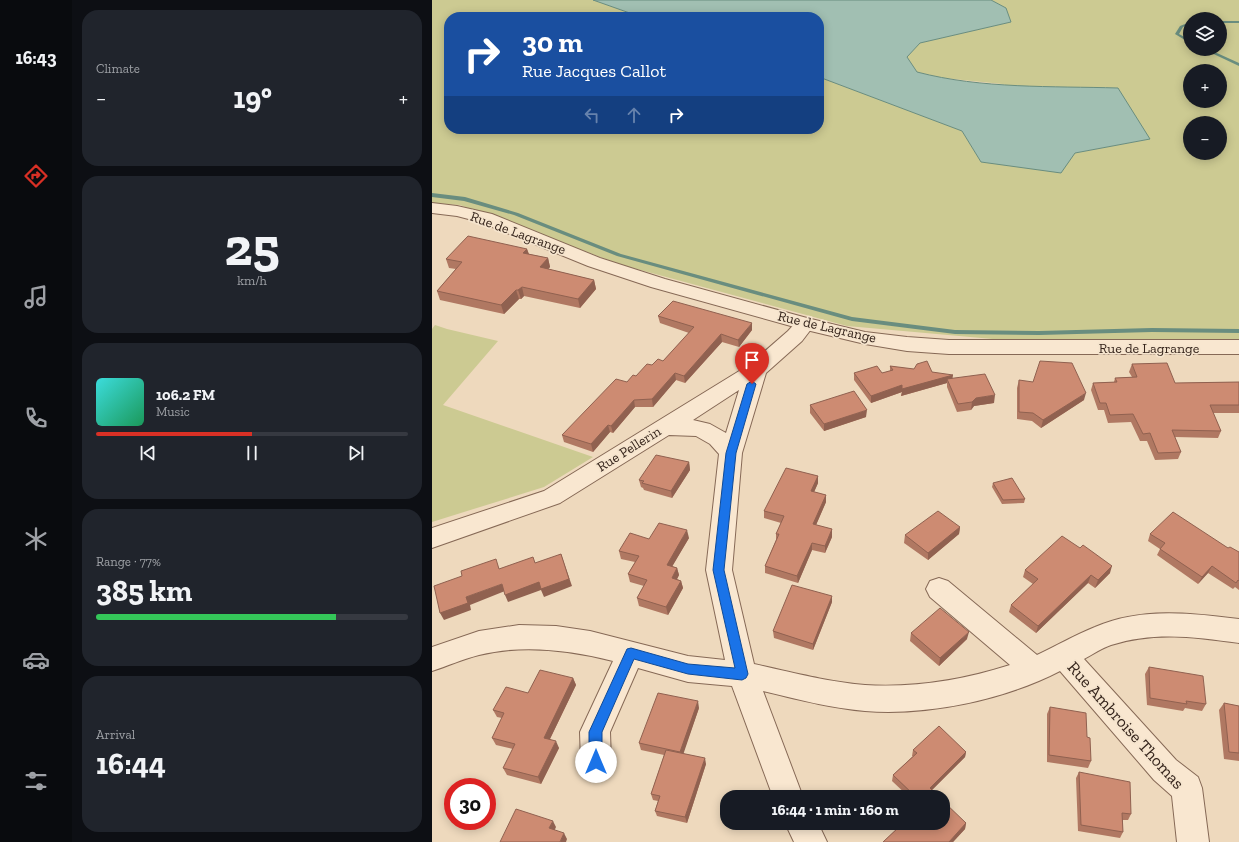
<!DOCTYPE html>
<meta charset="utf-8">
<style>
:root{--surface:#171b24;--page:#20242c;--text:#f1f3f6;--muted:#9ea1a6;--line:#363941;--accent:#d93025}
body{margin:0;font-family:"Zilla Slab",serif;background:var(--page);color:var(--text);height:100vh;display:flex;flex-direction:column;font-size:15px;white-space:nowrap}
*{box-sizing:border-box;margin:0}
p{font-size:13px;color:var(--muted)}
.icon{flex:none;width:22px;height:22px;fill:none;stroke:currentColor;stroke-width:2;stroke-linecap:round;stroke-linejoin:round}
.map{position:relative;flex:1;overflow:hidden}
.drawer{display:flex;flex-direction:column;gap:10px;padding:10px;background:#0d0f14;width:360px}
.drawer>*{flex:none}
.hud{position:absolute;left:12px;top:12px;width:380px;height:122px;border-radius:16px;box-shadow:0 2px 10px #0003;background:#1a4fa0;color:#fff;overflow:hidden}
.buttons{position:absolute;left:751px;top:12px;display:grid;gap:8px}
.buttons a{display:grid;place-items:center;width:44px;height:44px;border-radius:50%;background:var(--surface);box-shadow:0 2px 10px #0003;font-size:20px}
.speed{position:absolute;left:12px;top:778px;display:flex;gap:8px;font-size:20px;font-weight:700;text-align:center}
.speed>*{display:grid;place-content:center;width:52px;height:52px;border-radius:50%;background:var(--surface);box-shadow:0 2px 10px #0003;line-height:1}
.speed .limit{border:6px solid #d22;background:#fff;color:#111}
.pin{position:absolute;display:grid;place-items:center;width:34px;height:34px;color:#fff;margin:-41px -17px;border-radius:50% 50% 50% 0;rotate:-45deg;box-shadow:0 0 4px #0007}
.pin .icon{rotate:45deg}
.me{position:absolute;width:44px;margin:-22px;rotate:0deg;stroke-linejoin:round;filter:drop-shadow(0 0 3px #0008)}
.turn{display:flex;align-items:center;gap:14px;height:84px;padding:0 12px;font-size:18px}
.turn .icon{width:52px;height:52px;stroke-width:2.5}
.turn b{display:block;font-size:28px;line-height:34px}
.lanes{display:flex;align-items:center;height:38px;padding:0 12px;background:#0003;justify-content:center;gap:20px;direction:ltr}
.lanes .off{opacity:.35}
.big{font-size:30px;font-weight:800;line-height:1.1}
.drawer .card{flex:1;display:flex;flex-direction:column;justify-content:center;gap:6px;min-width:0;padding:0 14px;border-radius:16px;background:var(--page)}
.drawer .dial{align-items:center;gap:0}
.dial b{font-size:52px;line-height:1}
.song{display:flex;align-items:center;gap:12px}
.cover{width:48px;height:48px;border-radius:6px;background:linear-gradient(135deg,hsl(180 70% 55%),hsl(150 70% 35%))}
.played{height:4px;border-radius:2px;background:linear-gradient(90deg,var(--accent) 50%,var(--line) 50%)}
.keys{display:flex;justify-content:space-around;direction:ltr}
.heat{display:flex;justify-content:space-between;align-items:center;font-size:22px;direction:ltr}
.charge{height:6px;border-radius:3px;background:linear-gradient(90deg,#34c759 77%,var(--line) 0)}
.trip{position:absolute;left:288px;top:790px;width:230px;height:40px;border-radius:16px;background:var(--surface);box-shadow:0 2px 10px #0003;font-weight:800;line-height:40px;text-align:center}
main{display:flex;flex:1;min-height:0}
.menu{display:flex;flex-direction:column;width:72px;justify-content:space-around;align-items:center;background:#090b0e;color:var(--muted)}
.menu .icon{width:28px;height:28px}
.menu .current{color:var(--accent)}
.menu b{font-size:18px;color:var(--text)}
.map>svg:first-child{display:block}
</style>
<main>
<nav class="menu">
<b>16:43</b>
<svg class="icon current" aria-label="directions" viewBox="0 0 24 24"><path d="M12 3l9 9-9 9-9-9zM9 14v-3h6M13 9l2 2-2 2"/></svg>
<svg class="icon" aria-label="music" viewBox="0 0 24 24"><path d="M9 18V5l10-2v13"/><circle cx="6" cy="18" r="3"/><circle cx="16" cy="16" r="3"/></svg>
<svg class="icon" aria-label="phone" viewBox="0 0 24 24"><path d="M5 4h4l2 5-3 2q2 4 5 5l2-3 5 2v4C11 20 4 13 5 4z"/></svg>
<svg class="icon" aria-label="climate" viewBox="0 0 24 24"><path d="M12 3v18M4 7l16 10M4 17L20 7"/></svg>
<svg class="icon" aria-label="car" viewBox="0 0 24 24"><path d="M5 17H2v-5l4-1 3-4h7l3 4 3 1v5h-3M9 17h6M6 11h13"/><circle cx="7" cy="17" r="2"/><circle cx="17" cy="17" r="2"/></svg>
<svg class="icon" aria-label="filters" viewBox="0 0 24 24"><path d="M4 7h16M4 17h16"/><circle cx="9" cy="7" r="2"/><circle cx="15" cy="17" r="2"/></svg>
</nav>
<section class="drawer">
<div class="card"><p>Climate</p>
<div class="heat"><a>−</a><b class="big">19°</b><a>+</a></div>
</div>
<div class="card dial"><b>25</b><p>km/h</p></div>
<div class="card">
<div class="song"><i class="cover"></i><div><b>106.2 FM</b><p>Music</p></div></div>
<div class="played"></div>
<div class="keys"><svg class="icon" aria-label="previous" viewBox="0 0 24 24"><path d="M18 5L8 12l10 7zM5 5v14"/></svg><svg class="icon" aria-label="pause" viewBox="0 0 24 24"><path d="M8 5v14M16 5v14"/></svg><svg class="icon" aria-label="next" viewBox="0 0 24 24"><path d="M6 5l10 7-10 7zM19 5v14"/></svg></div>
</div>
<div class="card"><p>Range · 77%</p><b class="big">385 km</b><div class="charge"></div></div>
<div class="card"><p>Arrival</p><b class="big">16:44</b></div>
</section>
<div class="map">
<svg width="807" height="842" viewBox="0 0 807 842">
<rect width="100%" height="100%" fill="#eed9bd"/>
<path fill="#ccca92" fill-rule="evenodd" d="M0 0H161L209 17H17V129H387V77L530 131 549 162 643 153 718 139 570 84 511 78 485 72 475 57 488 43 579 22 574 8 559 0H807V344L593 342 415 326 190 265 28 205 0 203ZM758 19H788V49H758ZM758 71H788V101H758ZM758 123H788V153H758Z
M3 325 15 329 66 341 11 405 161 457 112 487 0 522V329Z"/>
<path fill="#a1bfb2" stroke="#698d7f" d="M161 0H559L574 8 579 22 488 43 475 57 485 72C550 89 620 86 686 88L718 139 643 153 629 173 549 162 530 131 387 77V17H209Z"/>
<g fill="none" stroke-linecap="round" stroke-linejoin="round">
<path fill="#698d7f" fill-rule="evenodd" d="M788 21H807V23H788Z
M758 22V24L751 27 747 34 758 40V43L743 34 748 26Z
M771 49H776L807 63V66Z
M0 193 33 197 86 213 189 254 420 317 523 330 607 331 720 328 807 329V333L720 332 607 335 523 334 420 321 185 256 82 215 32 201 0 197Z"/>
<g stroke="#866956" stroke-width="2">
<path id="minor" d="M373 318 380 320 383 324 370 341 334 373 310 453 300 570 322 664C358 672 396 682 433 685 482 688 531 680 578 665L498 597 494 589 498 581 507 578 516 581 605 655C624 646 643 635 663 627 709 607 759 613 807 619V643C764 637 722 631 679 645 670 648 661 654 652 659L744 760 766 777 770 788 777 842H745L740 796 722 780 628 671C572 700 495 716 433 711 398 708 364 699 331 691L371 797H341L300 686 256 682 206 668 178 732 179 762 175 772 164 777 153 772 149 762 148 732 181 661C138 650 91 644 47 655 31 659 15 666 0 671V647L47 631 87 625 124 626 158 631 256 656 293 660 274 570 287 454 278 444 264 436 237 435 128 503 0 548V528L112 491 317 365 356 331 366 320ZM307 390 294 433 278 424 261 420Z
M353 823H386L395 842H362Z"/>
</g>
<g stroke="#866956" stroke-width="2">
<path id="tertiary" d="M0 203 25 206 60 214 168 258 233 279 375 318 433 332 475 337 517 340H807V354H517L475 351 433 344 366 328 219 287 156 266 48 222 25 216 0 213Z"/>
</g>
<use href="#minor" fill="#f9e7d0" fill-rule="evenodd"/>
<use href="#tertiary" fill="#f9e7d0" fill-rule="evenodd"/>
</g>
<path fill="#b07862" d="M95 249 97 254 116 258 118 267 116 269 162 280 164 289 148 308 92 296 89 299H87L72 314 8 300 5 291 24 269 17 268 14 259Z
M226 316 320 330 307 347 290 342 253 383 244 380 221 407H203L181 433 178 432 161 452 132 442 130 435 195 382 220 365 231 361 257 333 228 323Z
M700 364 743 383 807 382V413H781L789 431 786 438 743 437 749 452 746 459 723 460 715 441H708L699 422 676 423 672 410H666L659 390 661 383 682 382 683 378 700 377 697 372Z
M458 366 500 372 521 379 562 403 542 406 539 410 525 412 515 387V383L469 396 470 392 439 403 422 380V373H450L458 371Z
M587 380 652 400 609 428 600 421 585 419V388Z
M378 405 434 417 392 431 378 413Z
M257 462 258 470 240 498 212 490 211 488 209 487 207 480Z
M386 476V483L382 492 394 495V502L384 525 400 529V537L393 553 380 550 366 583 333 573V566L344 540V534L349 523 332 518V511Z
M561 483 593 499 592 503 570 504 560 487Z
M528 527 527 534 496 560 472 543 473 535Z
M718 534 796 548 807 552V590L803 587 801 589 776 573 766 584 725 555 728 549 716 541Z
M257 538 240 566 245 568 247 575 245 579 249 581 251 588 236 615 207 606 205 598 212 586 198 582 196 574 203 562 189 559 187 551 217 539Z
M593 570 678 573 663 588 656 583 604 633 577 612 579 605 601 584 591 577Z
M400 602 381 650 342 638 341 631Z
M479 633 535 639 507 666 478 641Z
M717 667 774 704 770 711 753 708 751 711 715 705 713 674Z
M141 678 144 685 118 739 127 748 109 784 75 775 71 768 81 749 64 745 60 738 70 718 65 717 61 710 96 693Z
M792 703 807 706V761L792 759 787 710Z
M618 707 655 737 659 761 656 768 615 762V714Z
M267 708 251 753 274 764 255 823 225 816 223 811 226 801 221 800 219 794 232 755 209 750 207 743Z
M481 750 534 752 533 757 500 790 507 797H477L460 781 461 775 481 756H480Z
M647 772 699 814 696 820H691V832L688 838 646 831 644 778Z
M462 823H534L533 829 521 842H451L465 829 462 826Z"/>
<path fill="#906150" d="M95 249 98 258 91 253Z
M116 258 118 267 110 276 108 267Z
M162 280 164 289 148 308 146 299Z
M90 287 92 296 89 299 86 290Z
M84 290 87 299 72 314 69 305Z
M320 323V330L307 347 306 340Z
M289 334 290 342 253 383 252 376Z
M243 373 244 380 221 407 220 399Z
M521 375 520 382 515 379V383L469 396 470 392 439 403V396L470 385Z
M654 393 652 400 609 428 611 420Z
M563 395 562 403 542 406 539 410 540 402 544 398Z
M202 400 203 407 181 433 179 426Z
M435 410 434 417 392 431V424Z
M176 425 178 432 161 452 159 444Z
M257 462 258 470 240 498 239 491Z
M386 476V483L379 499V491Z
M394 495V502L381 532V524Z
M528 527 527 534 496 560V553Z
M400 529V537L393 553V546Z
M255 530 257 538 237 572 235 565Z
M380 543V550L366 583 365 576Z
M129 554 140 586 112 597 109 590 76 602 73 595Z
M680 566 678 573 663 588 666 580Z
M780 566 776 573 766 584 770 577Z
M245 568 247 575 242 585 240 578Z
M659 575 656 583 604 633 606 626Z
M249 581 251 588 236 615 234 607Z
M70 584 73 591 38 605 39 610 12 620 8 613 34 597Z
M400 596V602L381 650V644Z
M537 632 535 639 507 666 508 658Z
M141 678 144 685 115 745 112 738Z
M266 701 267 708 250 758 248 752Z
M124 741 127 748 109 784 106 777Z
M534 752 533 757 497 793 498 788Z
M273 758 274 764 255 823 253 817Z
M121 821 124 827 121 834 117 828Z
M534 823 533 829 521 842H517Z
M132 833 135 839 134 842H128Z"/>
<path fill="#cd8b72" stroke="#906150" d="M36 236 95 249 91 253 116 258 108 267 162 280 146 299 90 287 86 290H84L69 305 5 291 30 262 14 259Z
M241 301 320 323 306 340 289 334 252 376 243 373 220 399 202 400 179 426 176 425 159 444 130 435 184 379 195 382 201 375 204 376 215 364 220 365 226 359 231 361 262 327 226 316Z
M495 361 500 372 521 375 470 389V385L439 396 422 373 445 366 450 373 461 370 458 366 482 369 485 364Z
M608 361 640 363 654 393 611 420 601 413 587 412V380L601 382Z
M735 363 743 383 807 382V405H778L789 431 740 430 749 452 726 453 718 433 711 434 701 414 678 415 674 403H668L661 383 685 382 683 378 705 377 700 364Z
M553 374 563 395 544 398 540 402 526 404 515 379Z
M422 391 435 410 392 424 378 405Z
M224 455 257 462 239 491 210 483 212 481 207 480Z
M354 468 386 476 379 491 394 495 381 524 400 529 393 546 380 543 365 576 333 566 347 534H344L352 516 332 511Z
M580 478 593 499 571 500 561 483Z
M506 511 528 527 496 553 473 535Z
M741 512 796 548 798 547 807 552V581L806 580 804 583 780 566 770 577 728 549 733 543 718 534Z
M227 523 255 530 235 565 245 568 240 578 249 581 234 607 205 598 215 580 196 574 207 556 187 551 198 533 217 539Z
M630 536 648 548 651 545 680 566 666 580 659 575 606 626 579 605 606 579 593 570Z
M129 554 137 579 109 589 107 582 73 595 70 584 34 597 36 603 8 613 2 586 30 576 29 571 64 559 67 569 101 557 103 563Z
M360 585 400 596 381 644 341 631Z
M508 608 537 632 508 658 479 633Z
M717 667 771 676 774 704 754 701 755 704 718 698Z
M108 670 141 678 112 738 124 741 106 777 71 768 83 744 60 738 72 713 61 710 74 687 96 693Z
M226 693 266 701 248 752 207 743Z
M792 703 807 706V753L797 752Z
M618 707 654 713 655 737 658 738 659 761 617 755Z
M507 726 534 752 498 788 507 797H484L461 775 485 753 481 750Z
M234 750 273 758 253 817 223 811 228 796 219 794Z
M647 772 698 782 699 814 690 813 691 832 649 825Z
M511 801 534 823 517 842H451L468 826 465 823H511Z
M84 809 121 821 117 828 132 833 128 842H68Z"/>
<path fill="#1a73e8" stroke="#114b97" d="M320 381 324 384 304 453 292 570 316 674 314 678 310 680 256 674 202 659 170 732V762L168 766 164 768 159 766 157 762V732L195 649 199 648 256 664 303 668 281 570 294 453 315 384Z"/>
<g text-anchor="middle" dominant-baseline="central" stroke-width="3.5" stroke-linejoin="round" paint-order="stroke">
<g font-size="14" fill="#35241b" stroke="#f5e4cd">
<text transform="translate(86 233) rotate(20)">Rue de Lagrange</text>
<text transform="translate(395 327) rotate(13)">Rue de Lagrange</text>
<text x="717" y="348">Rue de Lagrange</text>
<text transform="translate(197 449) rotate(-32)">Rue Pellerin</text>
</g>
<g font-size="17" fill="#35241b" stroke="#f5e4cd">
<text transform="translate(694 725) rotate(48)">Rue Ambroise Thomas</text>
</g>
</g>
</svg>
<div class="buttons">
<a><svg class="icon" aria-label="layers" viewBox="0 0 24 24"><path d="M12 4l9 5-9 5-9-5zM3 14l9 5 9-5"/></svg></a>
<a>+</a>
<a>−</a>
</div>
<div class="speed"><div class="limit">30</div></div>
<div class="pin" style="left:320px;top:384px;background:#d93025"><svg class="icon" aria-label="arrive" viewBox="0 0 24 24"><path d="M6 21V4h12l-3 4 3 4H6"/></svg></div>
<svg class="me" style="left:164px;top:762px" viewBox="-20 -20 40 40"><circle r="19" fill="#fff"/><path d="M0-13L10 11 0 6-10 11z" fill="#1a73e8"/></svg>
<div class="trip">16:44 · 1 min · 160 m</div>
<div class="hud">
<div class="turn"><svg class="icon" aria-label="right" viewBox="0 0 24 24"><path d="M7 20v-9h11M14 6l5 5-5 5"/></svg><div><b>30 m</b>Rue Jacques Callot</div></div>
<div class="lanes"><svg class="icon off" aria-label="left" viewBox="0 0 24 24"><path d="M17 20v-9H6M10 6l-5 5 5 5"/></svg><svg class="icon off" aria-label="ahead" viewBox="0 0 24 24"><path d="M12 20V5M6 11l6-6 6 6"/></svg><svg class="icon" aria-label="right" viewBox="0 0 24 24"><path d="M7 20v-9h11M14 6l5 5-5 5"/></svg></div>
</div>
</div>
</main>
